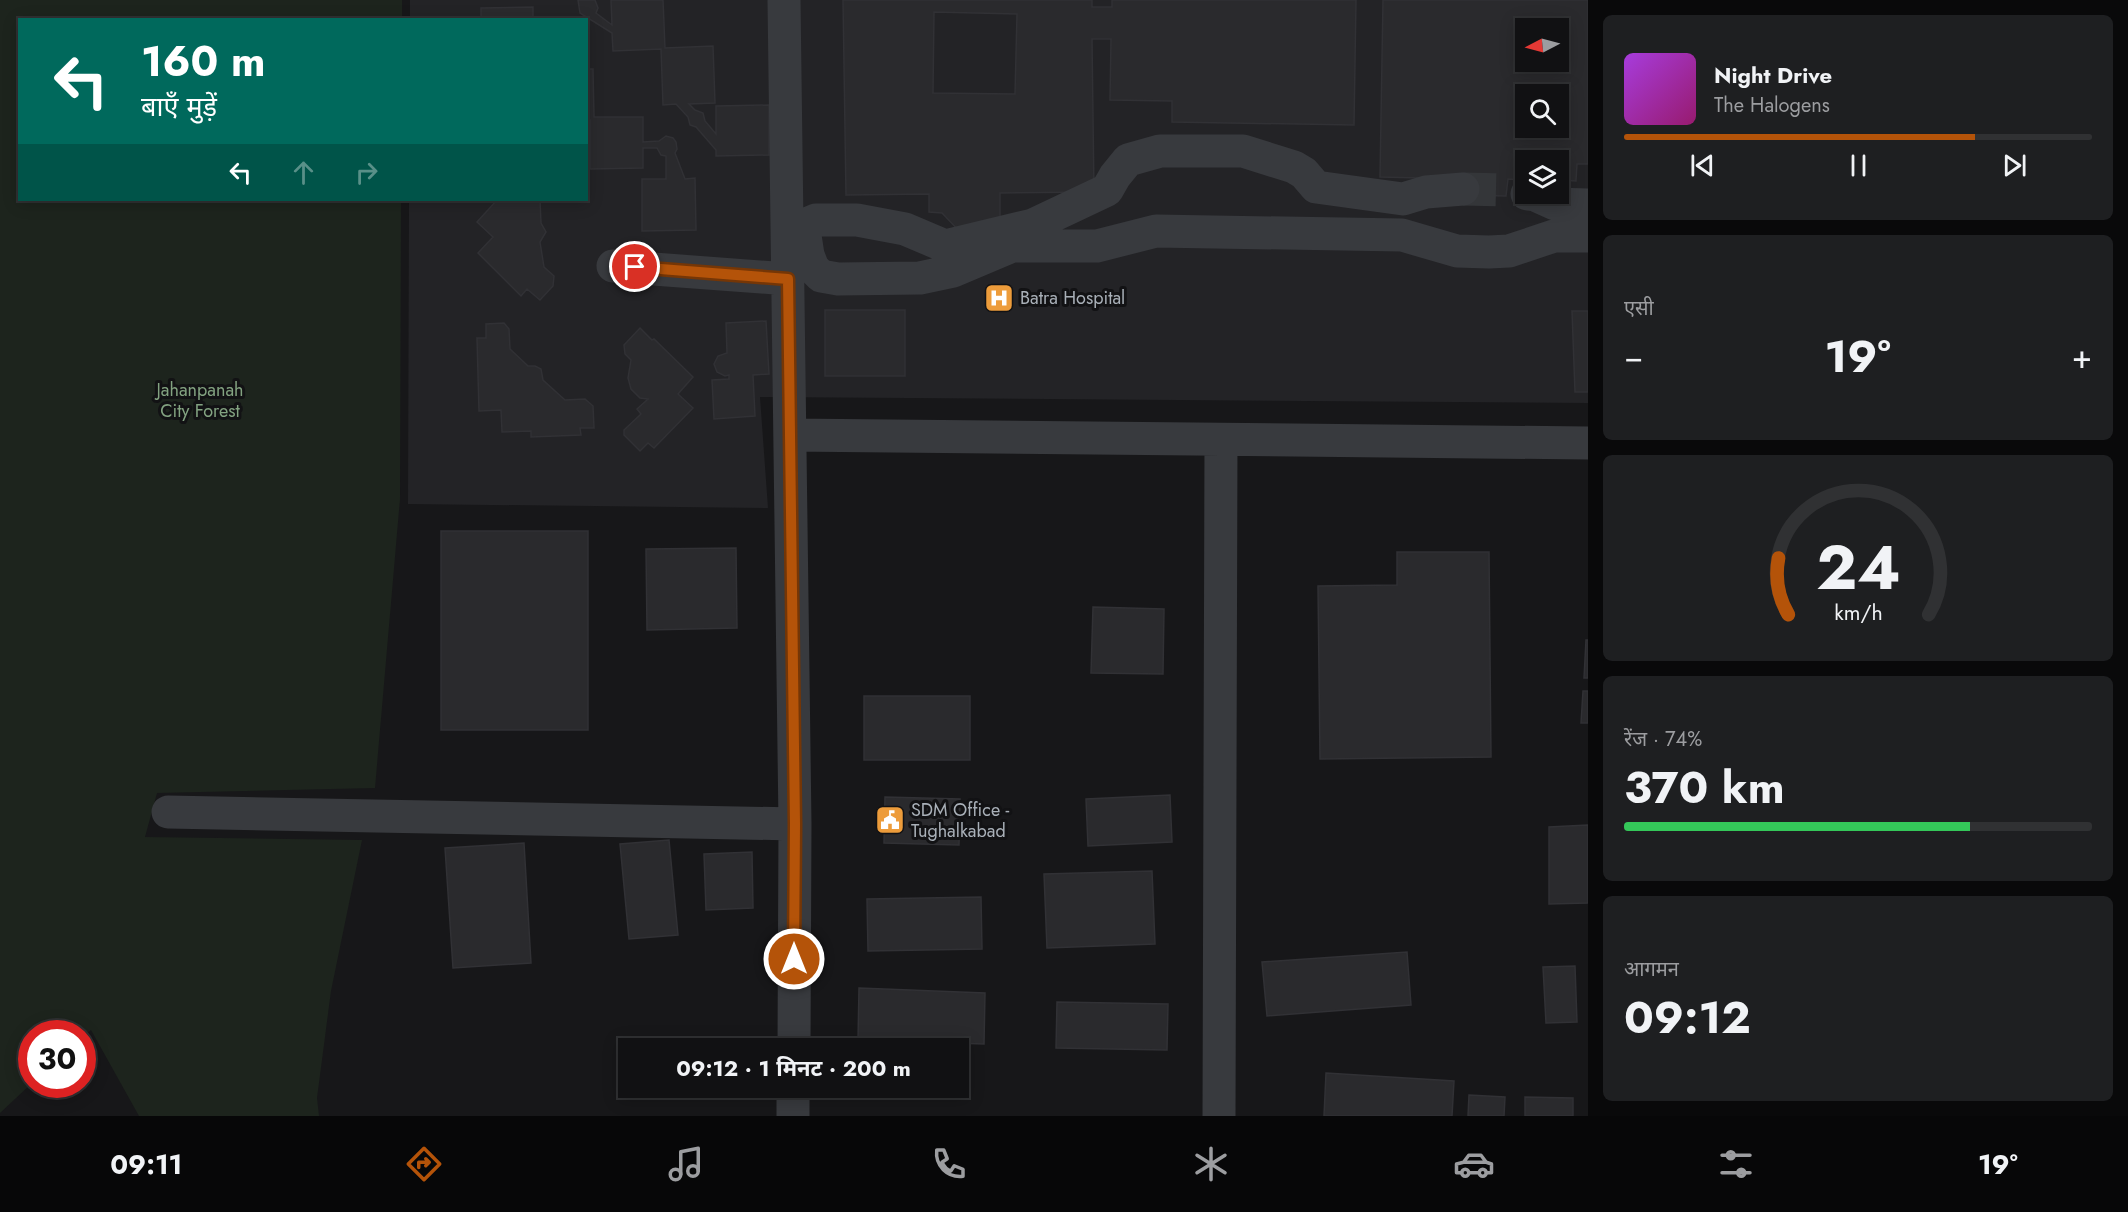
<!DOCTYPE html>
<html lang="hi">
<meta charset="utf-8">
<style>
:root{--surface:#111113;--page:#1e1f21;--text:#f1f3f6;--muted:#9c9da0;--line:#303133;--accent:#b45309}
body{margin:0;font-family:Jost,"Noto Sans Devanagari",sans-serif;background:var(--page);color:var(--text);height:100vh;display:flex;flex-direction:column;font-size:22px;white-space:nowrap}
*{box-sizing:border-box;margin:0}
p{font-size:20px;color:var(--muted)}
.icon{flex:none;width:33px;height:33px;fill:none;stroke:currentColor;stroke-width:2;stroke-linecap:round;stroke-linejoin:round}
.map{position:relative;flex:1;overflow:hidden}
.details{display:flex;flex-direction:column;gap:15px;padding:15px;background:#09090a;width:540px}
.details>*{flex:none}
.hud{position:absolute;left:18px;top:18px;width:570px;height:183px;border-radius:0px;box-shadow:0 3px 15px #0003,0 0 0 2px var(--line);background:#00695c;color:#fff;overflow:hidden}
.needle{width:39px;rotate:264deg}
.buttons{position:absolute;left:1515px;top:18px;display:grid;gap:12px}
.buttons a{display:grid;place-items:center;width:54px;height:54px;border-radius:0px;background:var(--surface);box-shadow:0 3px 15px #0003,0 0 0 2px var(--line);font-size:30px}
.speed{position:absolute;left:18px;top:1020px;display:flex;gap:12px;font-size:30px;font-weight:700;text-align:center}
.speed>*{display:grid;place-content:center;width:78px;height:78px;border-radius:50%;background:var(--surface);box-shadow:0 3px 15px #0003,0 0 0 2px var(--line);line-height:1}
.speed .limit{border:9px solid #d22;background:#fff;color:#111}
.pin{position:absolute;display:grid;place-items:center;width:51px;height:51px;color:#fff;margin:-26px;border:3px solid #fff;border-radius:50%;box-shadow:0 2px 6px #0007}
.me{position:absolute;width:66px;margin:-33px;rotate:0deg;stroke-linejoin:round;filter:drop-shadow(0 0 4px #0008)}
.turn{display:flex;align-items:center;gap:21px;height:126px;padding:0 24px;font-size:27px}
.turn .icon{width:78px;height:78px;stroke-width:2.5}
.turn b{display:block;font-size:42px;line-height:51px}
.lanes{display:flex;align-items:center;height:57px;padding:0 24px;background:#0003;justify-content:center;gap:30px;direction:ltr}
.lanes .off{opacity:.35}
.big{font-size:45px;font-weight:700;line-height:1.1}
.details .tile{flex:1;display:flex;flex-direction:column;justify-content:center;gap:9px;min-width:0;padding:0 21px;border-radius:9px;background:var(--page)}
.details .dial{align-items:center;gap:0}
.dial svg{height:156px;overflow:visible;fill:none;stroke:var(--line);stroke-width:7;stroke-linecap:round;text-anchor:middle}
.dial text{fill:var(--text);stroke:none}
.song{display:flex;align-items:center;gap:18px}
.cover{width:72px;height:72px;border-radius:9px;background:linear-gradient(135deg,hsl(280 70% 55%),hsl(320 70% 35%))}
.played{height:6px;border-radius:3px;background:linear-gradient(90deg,var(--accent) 75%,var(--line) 75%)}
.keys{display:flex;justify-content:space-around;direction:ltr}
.heat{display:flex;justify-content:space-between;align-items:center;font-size:33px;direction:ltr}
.charge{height:9px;border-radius:4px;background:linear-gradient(90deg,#34c759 74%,var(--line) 0)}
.trip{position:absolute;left:618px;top:1038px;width:351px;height:60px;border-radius:0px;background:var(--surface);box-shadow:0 3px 15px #0003,0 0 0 2px var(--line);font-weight:700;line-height:60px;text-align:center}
.tab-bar{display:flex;height:96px;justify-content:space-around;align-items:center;background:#070708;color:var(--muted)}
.tab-bar .icon{width:42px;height:42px}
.tab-bar .selected{color:var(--accent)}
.tab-bar b{font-size:27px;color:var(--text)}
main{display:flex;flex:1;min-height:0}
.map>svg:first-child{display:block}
</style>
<main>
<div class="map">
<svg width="1588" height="1116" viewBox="0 0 1588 1116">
<rect width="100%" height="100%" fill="#171719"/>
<path fill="#232326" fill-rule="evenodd" d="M410 0H1588V403L760 397 768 508 408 504 409 200H586V20L410 19ZM1526 28H1558V62H1526ZM1526 94H1558V128H1526ZM1526 160H1558V194H1526Z"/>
<path fill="#1d241d" d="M0 0H402V19L20 20V200H401L400 499 375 788 157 793 145 837 362 840 331 991 317 1098 319 1116H139L91 1030 83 1037 82 1034H32L31 1084 0 1113Z"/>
<path fill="#2a2a2d" stroke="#313135" stroke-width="1.5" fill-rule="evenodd" d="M578 0H595L598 8 596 13 612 25 611 0H663L665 48 713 46 715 103 689 104 695 110 703 113 705 121 716 134V106L769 105V155L716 156V150L696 127 690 125 688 117 676 104 663 105 661 49 613 51 612 33 580 13Z
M843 0H1092V7H1112V0H1356L1354 125 1172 122V101L1110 100 1111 39H1092L1094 192 1000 193V223L962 234 942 213 929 212V194L846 195ZM934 12 1017 14 1015 94 933 93Z
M1383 0H1588V164H1577L1576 181 1558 180V160H1526V180L1508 179 1506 196 1463 195 1465 179 1380 177ZM1526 28H1558V62H1526ZM1526 94H1558V128H1526Z
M533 7V20H481V8Z
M586 69H593L594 117H643V142L659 141 666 136 673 138 676 142 677 149 675 153 685 179 695 178 696 230 642 231V179H666V156L661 155 657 148H643V168L590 169V120H586Z
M497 200H540L541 223 546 232 540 242 544 267 554 276 553 286 540 300 527 289 521 296 478 253 493 237 477 222Z
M825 310H905V376H825Z
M1572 311H1588V392H1575Z
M766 321 769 374 753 375 755 416 714 419 712 380 729 379V375L725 376 717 372 714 364 718 356 727 353 726 323Z
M504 323 509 329 510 349 528 366H535L541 369 543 380 565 400 585 399 593 406 594 428H580L581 435 531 437V431L502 432 501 410 479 411 477 338H486V324Z
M640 328 652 340 654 339 693 377 678 394 693 408 654 448 648 443 640 451 624 435V430L641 414 637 409 648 399 640 398 631 389 628 378 631 360 625 354 624 345Z
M441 531H588V730H441Z
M736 548 737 628 647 630 646 549Z
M1397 552H1489L1491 757 1320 759 1318 586 1397 585Z
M1093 607 1164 609 1163 674 1091 673Z
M1586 640H1588V678H1584Z
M1583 691H1588V723H1581Z
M864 696H970V760H864Z
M1170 795 1172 842 1088 846 1086 799Z
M885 797 960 799 959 845 884 843Z
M1588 825V903L1549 904V827Z
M669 840 678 935 629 939 620 844Z
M524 843 531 963 453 968 445 848Z
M752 852 753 908 706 910 704 854Z
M1152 871 1155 944 1047 948 1044 874Z
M981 897 982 949 868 951 867 899Z
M1407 952 1411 1005 1267 1016 1262 962Z
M1575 966 1577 1022 1546 1023 1543 967Z
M859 988 985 993 984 1044 858 1040Z
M1057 1002 1168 1004 1167 1050 1056 1048Z
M1326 1073 1454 1081 1452 1116H1324Z
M1469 1095 1505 1097 1504 1116H1468Z
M1525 1097 1573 1098V1116H1525Z"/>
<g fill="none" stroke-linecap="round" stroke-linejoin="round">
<path stroke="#343639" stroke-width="33" stroke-dasharray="33 16" stroke-linecap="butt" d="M1463 189 1507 190"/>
<path stroke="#383a3e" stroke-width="33" d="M784 0 795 824 794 1048
M1463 189 1426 192 1403 199 1316 187 1304 173 1294 167 1243 151H1160L1128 160 1115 176 1107 190 1033 225 945 246 905 229 857 220H816L809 223 804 229 808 255 813 268 821 276 838 279 920 278 953 271 1012 246H1097L1156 231 1402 235 1457 251 1489 252 1509 251 1554 236H1588
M1527 194 1535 195 1555 204 1588 205
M613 266 788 279
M790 435 1588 443
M168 812 795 824
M793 1116V1088
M1219 1116 1221 441"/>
</g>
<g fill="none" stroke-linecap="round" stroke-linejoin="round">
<g stroke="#753606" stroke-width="15">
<path id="route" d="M635 267 788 279 795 824 794 959"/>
</g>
<use href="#route" stroke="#b45309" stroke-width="10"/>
</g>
<defs>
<g id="hospital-square" transform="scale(1.5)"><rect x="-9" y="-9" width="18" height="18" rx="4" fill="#ed9c3b" stroke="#121214"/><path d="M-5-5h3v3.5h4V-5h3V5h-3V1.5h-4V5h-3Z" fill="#fff"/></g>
<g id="civic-square" transform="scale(1.5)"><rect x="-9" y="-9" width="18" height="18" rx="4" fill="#ed9c3b" stroke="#121214"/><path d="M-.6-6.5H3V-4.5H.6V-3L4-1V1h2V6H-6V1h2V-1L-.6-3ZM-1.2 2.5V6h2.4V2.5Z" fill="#fff"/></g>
</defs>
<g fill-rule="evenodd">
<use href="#hospital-square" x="999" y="298"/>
<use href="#civic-square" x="890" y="820"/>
</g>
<g text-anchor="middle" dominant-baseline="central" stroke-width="6" stroke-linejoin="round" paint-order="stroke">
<g font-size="18" fill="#a9b0b8" stroke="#121214" text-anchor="start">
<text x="1020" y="298">Batra Hospital</text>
<text x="911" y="810">SDM Office -<tspan x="911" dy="21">Tughalkabad</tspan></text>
</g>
<g font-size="18" fill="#83a381" stroke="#121214">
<text x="200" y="390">Jahanpanah<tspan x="200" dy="21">City Forest</tspan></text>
</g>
</g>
</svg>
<div class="buttons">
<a><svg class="needle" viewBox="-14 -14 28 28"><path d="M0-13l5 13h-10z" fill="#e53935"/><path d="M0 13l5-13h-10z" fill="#9c9da0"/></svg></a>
<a><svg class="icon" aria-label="search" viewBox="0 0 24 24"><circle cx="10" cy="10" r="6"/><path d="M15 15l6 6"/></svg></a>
<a><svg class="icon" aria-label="layers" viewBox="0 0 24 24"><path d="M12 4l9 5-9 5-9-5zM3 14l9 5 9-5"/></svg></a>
</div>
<div class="speed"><div class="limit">30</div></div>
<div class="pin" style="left:635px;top:267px;background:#d93025"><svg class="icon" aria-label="arrive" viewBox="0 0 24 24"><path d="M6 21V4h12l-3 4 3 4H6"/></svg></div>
<svg class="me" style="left:794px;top:959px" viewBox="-20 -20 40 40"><circle r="17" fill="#b45309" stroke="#fff" stroke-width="3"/><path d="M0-11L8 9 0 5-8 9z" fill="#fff"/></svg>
<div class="trip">09:12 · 1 मिनट · 200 m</div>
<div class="hud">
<div class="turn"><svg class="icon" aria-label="left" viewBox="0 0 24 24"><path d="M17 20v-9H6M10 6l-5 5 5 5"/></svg><div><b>160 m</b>बाएँ मुड़ें</div></div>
<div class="lanes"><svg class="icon" aria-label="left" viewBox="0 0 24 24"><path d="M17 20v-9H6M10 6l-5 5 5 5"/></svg><svg class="icon off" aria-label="ahead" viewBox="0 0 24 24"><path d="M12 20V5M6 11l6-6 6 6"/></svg><svg class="icon off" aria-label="right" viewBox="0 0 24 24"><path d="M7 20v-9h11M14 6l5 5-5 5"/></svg></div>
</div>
</div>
<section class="details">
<div class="tile">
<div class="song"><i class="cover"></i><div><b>Night Drive</b><p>The Halogens</p></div></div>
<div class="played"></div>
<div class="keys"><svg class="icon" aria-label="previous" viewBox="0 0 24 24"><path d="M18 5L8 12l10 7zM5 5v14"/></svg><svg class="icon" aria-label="pause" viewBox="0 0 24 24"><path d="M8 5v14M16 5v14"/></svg><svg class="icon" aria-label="next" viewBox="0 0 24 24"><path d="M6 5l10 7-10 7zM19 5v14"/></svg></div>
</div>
<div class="tile"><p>एसी</p>
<div class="heat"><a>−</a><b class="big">19°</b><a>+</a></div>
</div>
<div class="tile dial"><svg viewBox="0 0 100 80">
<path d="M14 69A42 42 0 1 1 86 69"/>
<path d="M14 69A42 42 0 0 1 9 40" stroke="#b45309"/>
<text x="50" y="56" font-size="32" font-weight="700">24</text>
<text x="50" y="72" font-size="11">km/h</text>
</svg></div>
<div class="tile"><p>रेंज · 74%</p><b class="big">370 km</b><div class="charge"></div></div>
<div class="tile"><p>आगमन</p><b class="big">09:12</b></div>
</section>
</main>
<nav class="tab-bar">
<b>09:11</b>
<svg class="icon selected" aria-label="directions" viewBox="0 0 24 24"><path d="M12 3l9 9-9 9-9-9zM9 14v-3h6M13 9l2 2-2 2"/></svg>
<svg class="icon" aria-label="music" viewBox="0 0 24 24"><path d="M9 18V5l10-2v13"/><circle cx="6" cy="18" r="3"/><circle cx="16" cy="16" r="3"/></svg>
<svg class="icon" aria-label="phone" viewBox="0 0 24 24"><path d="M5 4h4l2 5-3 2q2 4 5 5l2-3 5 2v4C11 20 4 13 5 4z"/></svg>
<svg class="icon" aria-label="climate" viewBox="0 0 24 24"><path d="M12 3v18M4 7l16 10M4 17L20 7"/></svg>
<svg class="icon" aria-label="car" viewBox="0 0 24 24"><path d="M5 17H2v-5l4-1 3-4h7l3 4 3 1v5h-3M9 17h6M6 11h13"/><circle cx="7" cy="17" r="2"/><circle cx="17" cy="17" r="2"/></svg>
<svg class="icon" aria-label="filters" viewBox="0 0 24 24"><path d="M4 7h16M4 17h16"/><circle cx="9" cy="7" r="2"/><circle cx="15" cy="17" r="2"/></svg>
<b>19°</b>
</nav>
